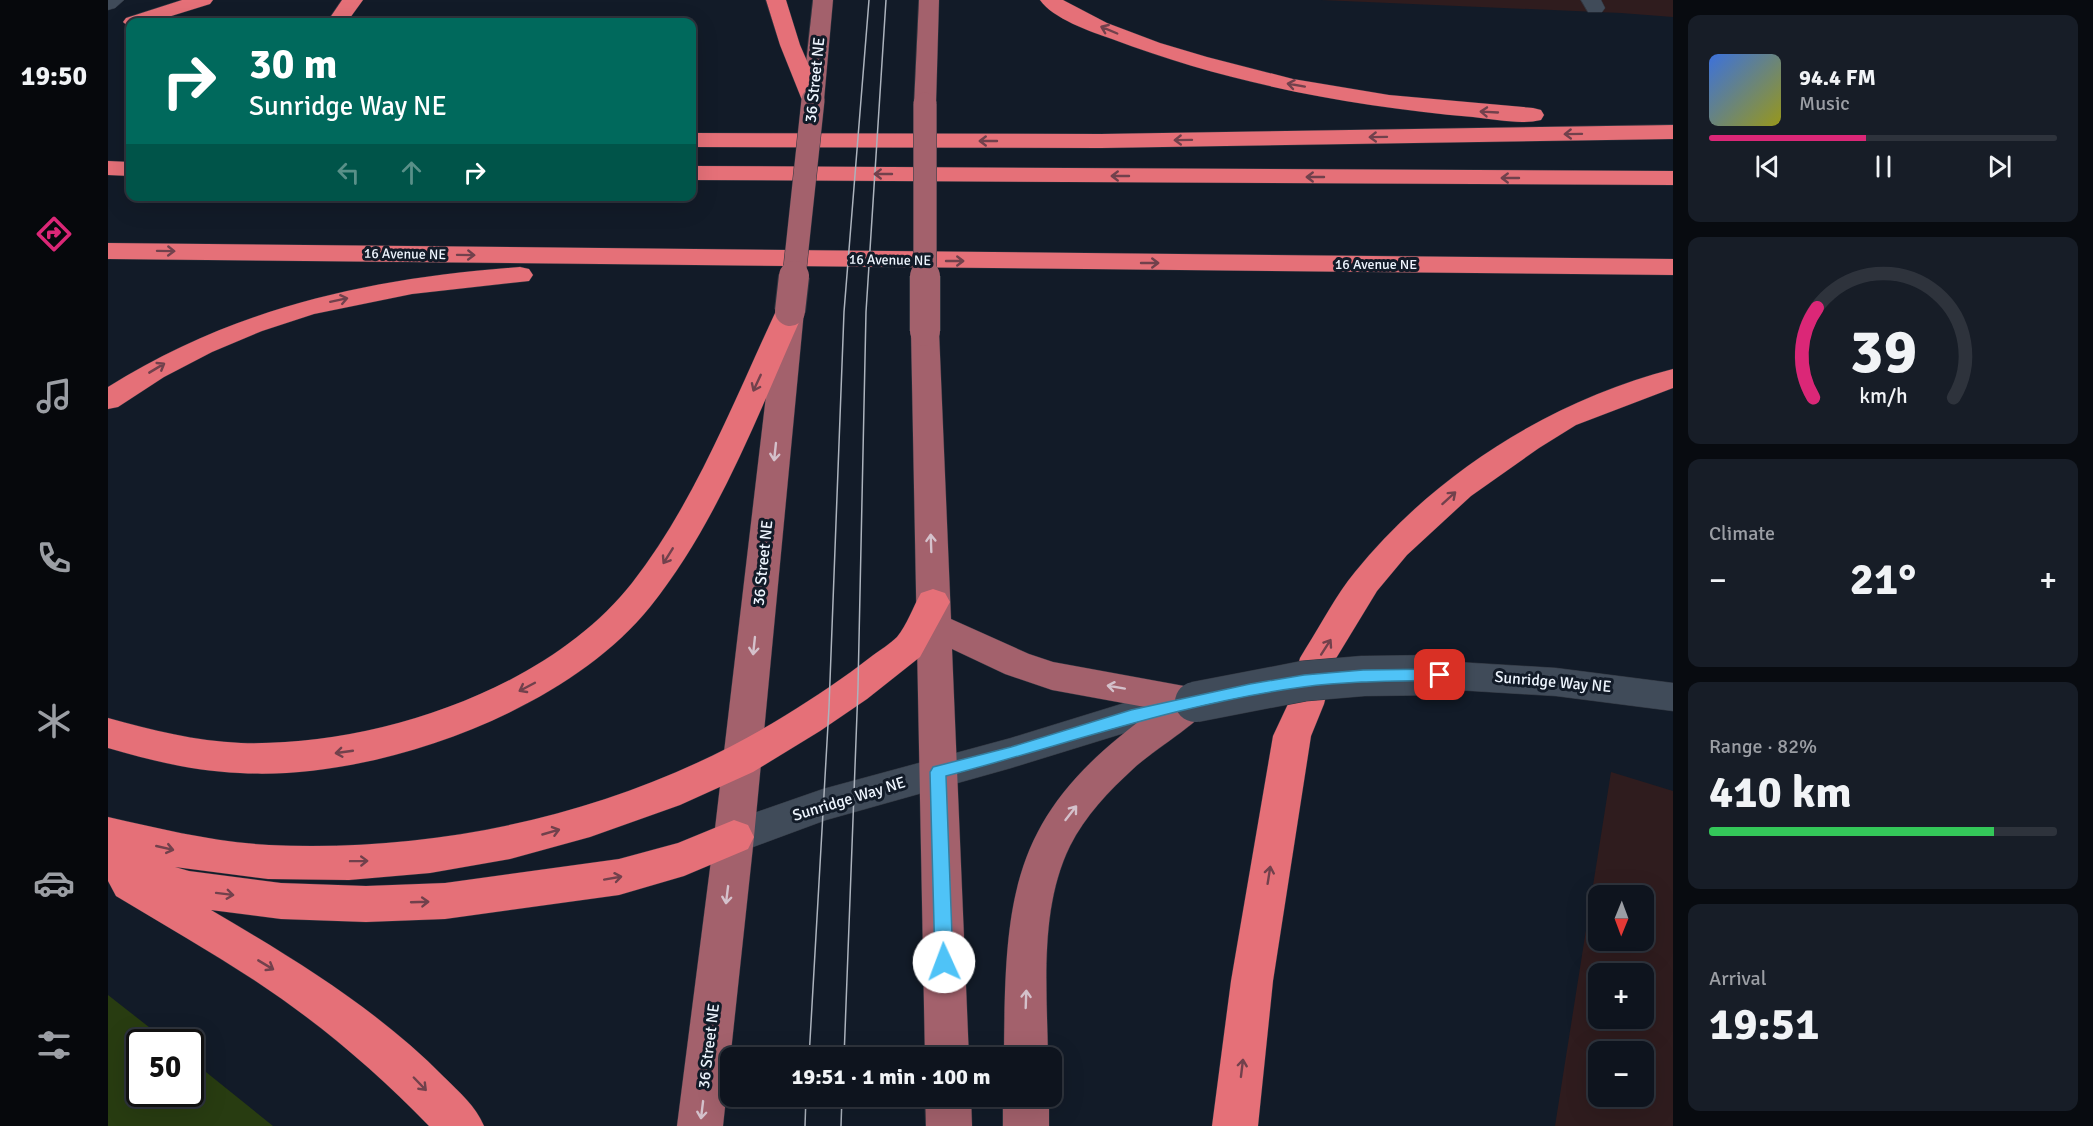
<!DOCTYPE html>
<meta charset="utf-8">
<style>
:root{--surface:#0e141e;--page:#171d27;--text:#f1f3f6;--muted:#9b9ea4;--line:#2e333c;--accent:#db2777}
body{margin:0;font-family:Signika,sans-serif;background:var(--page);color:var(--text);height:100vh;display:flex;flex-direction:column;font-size:22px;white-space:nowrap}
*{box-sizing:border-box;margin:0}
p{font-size:20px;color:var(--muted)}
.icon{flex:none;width:33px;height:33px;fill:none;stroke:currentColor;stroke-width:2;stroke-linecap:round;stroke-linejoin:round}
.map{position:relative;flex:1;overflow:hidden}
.details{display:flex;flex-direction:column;gap:15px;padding:15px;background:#080b10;width:420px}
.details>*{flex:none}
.hud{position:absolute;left:18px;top:18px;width:570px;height:183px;border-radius:12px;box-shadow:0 6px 24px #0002,0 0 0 2px var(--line);background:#00695c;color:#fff;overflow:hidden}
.needle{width:39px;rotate:181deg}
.controls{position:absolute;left:1480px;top:885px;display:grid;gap:12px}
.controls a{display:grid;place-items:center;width:66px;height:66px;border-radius:12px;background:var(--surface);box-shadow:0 6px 24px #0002,0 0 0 2px var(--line);font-size:30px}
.speed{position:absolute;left:18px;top:1029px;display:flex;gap:12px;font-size:30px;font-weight:700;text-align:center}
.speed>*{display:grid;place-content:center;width:78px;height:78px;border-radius:50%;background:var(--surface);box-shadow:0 6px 24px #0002,0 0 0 2px var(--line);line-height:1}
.speed .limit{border:3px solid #111;border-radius:9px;background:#fff;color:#111}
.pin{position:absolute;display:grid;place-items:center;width:51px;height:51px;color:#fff;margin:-26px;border-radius:12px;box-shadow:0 3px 9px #0006}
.me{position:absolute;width:66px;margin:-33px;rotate:358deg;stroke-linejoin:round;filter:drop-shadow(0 0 4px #0008)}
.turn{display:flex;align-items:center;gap:21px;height:126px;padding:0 24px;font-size:27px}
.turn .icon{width:78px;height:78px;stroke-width:2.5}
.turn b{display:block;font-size:42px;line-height:51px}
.lanes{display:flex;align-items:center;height:57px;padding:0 24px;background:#0003;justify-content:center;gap:30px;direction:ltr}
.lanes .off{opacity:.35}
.big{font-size:45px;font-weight:700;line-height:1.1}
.details .card{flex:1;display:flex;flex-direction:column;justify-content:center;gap:9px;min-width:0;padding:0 21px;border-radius:12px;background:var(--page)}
.details .dial{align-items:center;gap:0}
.dial svg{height:156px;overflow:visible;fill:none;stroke:var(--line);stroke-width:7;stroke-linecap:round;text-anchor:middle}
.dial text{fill:var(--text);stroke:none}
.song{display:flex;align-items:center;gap:18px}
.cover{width:72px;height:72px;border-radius:9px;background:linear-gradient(135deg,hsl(220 70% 55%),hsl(60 70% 35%))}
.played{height:6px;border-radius:3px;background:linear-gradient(90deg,var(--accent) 45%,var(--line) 45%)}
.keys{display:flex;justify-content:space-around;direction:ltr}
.heat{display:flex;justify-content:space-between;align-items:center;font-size:33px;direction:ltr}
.charge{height:9px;border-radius:4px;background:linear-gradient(90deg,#34c759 82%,var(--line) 0)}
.trip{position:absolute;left:612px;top:1047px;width:342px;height:60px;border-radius:12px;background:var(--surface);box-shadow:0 6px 24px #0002,0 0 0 2px var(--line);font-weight:700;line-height:60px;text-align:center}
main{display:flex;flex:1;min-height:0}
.dock{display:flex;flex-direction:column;width:108px;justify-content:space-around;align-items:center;background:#06080c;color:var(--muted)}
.dock .icon{width:42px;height:42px}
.dock .on{color:var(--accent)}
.dock b{font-size:27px;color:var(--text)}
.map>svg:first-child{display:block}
</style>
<main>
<nav class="dock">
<b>19:50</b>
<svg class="icon on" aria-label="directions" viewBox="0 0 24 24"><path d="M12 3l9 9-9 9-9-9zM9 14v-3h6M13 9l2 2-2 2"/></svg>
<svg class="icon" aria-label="music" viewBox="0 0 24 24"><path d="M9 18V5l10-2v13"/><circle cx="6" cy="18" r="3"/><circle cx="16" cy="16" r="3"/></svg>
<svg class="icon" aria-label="phone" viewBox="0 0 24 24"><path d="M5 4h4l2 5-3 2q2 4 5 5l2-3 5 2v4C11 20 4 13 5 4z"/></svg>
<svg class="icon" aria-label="climate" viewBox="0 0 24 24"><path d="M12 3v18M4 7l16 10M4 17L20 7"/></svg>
<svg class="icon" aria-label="car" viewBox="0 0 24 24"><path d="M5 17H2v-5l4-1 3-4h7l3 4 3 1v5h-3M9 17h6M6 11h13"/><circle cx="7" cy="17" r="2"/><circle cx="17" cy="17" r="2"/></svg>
<svg class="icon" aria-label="filters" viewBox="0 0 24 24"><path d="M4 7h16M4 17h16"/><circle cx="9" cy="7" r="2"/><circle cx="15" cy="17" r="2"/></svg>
</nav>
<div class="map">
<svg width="1565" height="1126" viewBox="0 0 1565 1126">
<rect width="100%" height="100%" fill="#121b28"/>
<path fill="#2f1c1e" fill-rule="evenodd" d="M1213 0H1565V17L1513 13Z
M1503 772 1565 791V1126H1447ZM1491 896H1536V940H1491ZM1491 974H1536V1018H1491ZM1491 1052H1536V1096H1491Z"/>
<path fill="#283c11" d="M0 995 60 1042H32V1094H82L83 1060 165 1126H0Z"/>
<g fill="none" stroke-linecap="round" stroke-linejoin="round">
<g stroke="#303640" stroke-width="1">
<path id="minor" d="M0 0H16L7 8 0 10Z
M1473 0H1493L1497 8 1494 12H1480Z
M1332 661 1448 668 1565 683V711L1448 696 1332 689 1319 685 1314 675 1319 665Z
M1087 688 1100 692 1105 702 1100 712 1023 731 903 768 718 820 626 854 612 849 606 837 612 825 715 789 903 738 1023 701Z"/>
</g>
<g stroke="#303640" stroke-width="1">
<path id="major" d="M705 0H725L716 100 713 105 705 107 697 105 694 100Z
M811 0H831L828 104 825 109 817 111 809 109 806 104Z
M682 303 692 305 696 311 646 837 615 1126H569L606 837 668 311 672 305Z
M817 323 827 325 831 331 843 619 921 654 945 662 1087 688 1100 692 1105 702C1095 721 1045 750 1025 769 1001 791 977 816 962 846 931 909 939 989 940 1058H896C897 889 903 812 1048 709L944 690 897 674 844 649 861 1058H817L803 331 807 325Z
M817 1096H863L864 1126H818Z
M895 1096H941V1126H895Z"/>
</g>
<g stroke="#303640" stroke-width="1">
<path id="highway" d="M74 0H105L102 4 44 22H22V28L15 22 18 18Z
M234 0H255L239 22H219Z
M658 0H678L692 45 716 100 713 105 705 107 697 105 694 100 672 45Z
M932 0H955L999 23 1052 43 1099 57 1185 79 1281 95 1425 108 1433 110 1436 115 1433 120C1412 125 1386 119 1365 117 1241 106 1120 83 1004 39 983 32 944 18 932 0Z
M1565 125V139L993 148 584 147V133L993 134Z
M0 161 22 162V176L0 175Z
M584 166 1565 171V185L584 180Z
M0 243 1565 259V275L0 259Z
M412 267 421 269 425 275 421 281 304 294 206 314 154 331 104 352 56 377 10 407 0 409V387C128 307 263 278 412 267Z
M682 303 692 305 696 311C651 411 611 521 542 607 457 713 265 781 132 773 85 771 45 761 0 748V718C44 730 87 741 133 743 266 747 440 690 524 583 587 502 625 403 668 311L672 305Z
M1565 369V388L1468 425 1431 448 1363 496 1299 555 1269 591 1227 660 1216 704 1203 736 1165 981 1150 1126H1104L1123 981 1165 736 1180 704 1192 658 1198 648C1214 623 1228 595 1247 572 1326 474 1444 400 1565 369Z
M825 589 837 593 842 602 812 657 759 699 712 731 645 772 572 805 482 837 402 859 322 873 241 880 160 879 67 867 81 871 173 883 258 886 337 883 511 859 570 843 626 820 640 825 646 837 640 849 576 876 511 895 337 919 258 922 173 919 103 910C185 958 269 1009 336 1077 352 1093 367 1105 376 1126H321C269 1072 211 1023 149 982 103 952 55 924 8 896L0 881V817C53 829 106 842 161 845 340 853 525 810 678 715 707 697 736 678 764 656 772 650 782 644 789 637 799 625 805 607 813 593Z"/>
</g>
<use href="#minor" fill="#404b59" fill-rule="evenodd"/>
<use href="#major" fill="#a3616c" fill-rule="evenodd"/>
<use href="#highway" fill="#e57078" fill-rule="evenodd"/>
<path stroke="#acb3bd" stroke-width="1.5" d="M701 1058 721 707 736 312 761 0
M736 1058 750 687 758 312 778 0
M697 1126 698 1096
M733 1126 734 1096"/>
<g stroke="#303640" stroke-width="41" stroke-linecap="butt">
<path id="minor-bridge" d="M1087 702 1196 681 1255 676 1332 675"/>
</g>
<g stroke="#303640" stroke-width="24" stroke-linecap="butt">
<path id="major-bridge-far1" d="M817 104V277
M686 277 705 100"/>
</g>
<g stroke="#303640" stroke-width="32" stroke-linecap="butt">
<path id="major-bridge" d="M817 276V331
M682 311 686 276"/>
</g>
<use href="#minor-bridge" stroke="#404b59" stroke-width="40"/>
<use href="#major-bridge-far1" stroke="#a3616c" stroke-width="23"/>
<use href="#major-bridge" stroke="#a3616c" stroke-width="30"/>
</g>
<defs><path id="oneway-shaft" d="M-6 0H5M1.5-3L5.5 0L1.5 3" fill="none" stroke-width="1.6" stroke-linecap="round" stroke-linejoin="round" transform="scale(1.5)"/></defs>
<g stroke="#71414c">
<use href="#oneway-shaft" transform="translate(1001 30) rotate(-157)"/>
<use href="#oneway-shaft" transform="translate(1188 85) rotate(-170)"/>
<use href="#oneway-shaft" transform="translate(1381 112) rotate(-177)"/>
<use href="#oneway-shaft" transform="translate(1465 134) rotate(179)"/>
<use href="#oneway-shaft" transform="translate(1270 137) rotate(179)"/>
<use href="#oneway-shaft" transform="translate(1075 140) rotate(179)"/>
<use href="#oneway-shaft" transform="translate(880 141) rotate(-180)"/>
<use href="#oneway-shaft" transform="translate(775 174) rotate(-180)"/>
<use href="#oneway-shaft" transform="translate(1012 176) rotate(-180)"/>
<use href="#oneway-shaft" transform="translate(1207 177) rotate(-180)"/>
<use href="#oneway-shaft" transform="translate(1402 178) rotate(-180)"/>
<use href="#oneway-shaft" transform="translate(58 251) rotate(1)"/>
<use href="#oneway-shaft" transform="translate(358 255) rotate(1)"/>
<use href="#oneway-shaft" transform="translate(847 261)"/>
<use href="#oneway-shaft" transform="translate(1042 263)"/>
<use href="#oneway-shaft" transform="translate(231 300) rotate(-12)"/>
<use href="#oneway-shaft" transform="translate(49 368) rotate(-31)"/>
<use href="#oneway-shaft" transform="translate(649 383) rotate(115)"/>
<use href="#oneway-shaft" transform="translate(1341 498) rotate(-42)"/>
<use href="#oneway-shaft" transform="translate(560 556) rotate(122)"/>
<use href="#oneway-shaft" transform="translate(1218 647) rotate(-57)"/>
<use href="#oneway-shaft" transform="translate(419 687) rotate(152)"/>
<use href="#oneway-shaft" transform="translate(236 752) rotate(172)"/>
<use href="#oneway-shaft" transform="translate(443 832) rotate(-16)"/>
<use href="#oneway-shaft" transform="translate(57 848) rotate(13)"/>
<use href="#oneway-shaft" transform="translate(251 861) rotate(-1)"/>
<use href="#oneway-shaft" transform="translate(1161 875) rotate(-81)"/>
<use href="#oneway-shaft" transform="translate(505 878) rotate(-10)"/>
<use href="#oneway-shaft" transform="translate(117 894) rotate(7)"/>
<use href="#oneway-shaft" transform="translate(312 902) rotate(-2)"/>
<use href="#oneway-shaft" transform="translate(158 965) rotate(31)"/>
<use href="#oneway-shaft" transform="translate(1134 1068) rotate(-83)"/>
<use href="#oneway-shaft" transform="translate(312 1084) rotate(46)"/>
</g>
<g stroke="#d4c1cb">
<use href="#oneway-shaft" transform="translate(667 452) rotate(96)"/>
<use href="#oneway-shaft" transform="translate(823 543) rotate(-92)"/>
<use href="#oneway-shaft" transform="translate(646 646) rotate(96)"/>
<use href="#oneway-shaft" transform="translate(1008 687) rotate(-170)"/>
<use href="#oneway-shaft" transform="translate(963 813) rotate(-52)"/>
<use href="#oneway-shaft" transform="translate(619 895) rotate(97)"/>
<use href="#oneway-shaft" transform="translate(918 999) rotate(-88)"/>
<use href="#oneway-shaft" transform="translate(594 1110) rotate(97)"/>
</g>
<path fill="#4fc3f7" stroke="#337fa1" stroke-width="1.5" d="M1332 669 1337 671 1339 675 1337 679 1332 680C1286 681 1240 681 1195 687 1073 703 957 745 838 776L845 962 842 968 836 970 830 968 827 962 822 772 825 767 903 747 1023 710 1142 684 1196 675 1255 670Z"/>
<g text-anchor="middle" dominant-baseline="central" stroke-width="6" stroke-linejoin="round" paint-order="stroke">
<g font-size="14" fill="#eef5fe" stroke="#121b28">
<text transform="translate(297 254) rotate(1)">16 Avenue NE</text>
<text transform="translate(782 260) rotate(1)">16 Avenue NE</text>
<text x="1268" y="264">16 Avenue NE</text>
</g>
<g font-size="16" fill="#eef5fe" stroke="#121b28">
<text transform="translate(707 80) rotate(-84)">36 Street NE</text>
<text transform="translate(655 563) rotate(-84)">36 Street NE</text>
<text transform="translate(1445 682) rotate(5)">Sunridge Way NE</text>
<text transform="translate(741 799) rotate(-17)">Sunridge Way NE</text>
<text transform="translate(601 1046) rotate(-83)">36 Street NE</text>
</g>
</g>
</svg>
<div class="controls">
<a><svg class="needle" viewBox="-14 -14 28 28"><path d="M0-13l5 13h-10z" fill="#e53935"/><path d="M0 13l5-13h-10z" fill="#9b9ea4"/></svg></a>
<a>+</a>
<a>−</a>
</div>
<div class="speed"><div class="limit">50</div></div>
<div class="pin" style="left:1332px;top:675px;background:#d93025"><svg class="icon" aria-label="arrive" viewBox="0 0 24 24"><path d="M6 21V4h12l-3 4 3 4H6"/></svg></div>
<svg class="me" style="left:836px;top:962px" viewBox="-20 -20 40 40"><circle r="19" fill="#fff"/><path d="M0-13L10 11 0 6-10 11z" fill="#4fc3f7"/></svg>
<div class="trip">19:51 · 1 min · 100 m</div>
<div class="hud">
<div class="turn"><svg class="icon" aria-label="right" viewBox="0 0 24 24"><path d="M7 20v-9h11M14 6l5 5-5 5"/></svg><div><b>30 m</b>Sunridge Way NE</div></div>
<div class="lanes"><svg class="icon off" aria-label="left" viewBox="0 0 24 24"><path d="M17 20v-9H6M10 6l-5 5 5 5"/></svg><svg class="icon off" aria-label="ahead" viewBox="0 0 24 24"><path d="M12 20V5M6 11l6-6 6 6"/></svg><svg class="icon" aria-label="right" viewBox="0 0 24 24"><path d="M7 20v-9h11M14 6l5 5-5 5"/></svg></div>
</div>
</div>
<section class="details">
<div class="card">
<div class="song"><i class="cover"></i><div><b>94.4 FM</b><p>Music</p></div></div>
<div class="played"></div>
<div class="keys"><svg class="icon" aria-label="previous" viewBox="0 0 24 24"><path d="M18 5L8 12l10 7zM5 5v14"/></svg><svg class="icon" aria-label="pause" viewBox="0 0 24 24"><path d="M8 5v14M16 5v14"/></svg><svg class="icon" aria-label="next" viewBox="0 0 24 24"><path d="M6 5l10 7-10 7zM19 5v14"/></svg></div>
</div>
<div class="card dial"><svg viewBox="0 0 100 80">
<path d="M14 69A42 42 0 1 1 86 69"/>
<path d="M14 69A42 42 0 0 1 16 23" stroke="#db2777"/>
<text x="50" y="56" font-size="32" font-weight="700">39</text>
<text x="50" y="72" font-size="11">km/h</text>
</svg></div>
<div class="card"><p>Climate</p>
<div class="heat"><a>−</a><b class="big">21°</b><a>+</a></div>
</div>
<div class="card"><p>Range · 82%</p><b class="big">410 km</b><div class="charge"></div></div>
<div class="card"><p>Arrival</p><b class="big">19:51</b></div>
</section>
</main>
